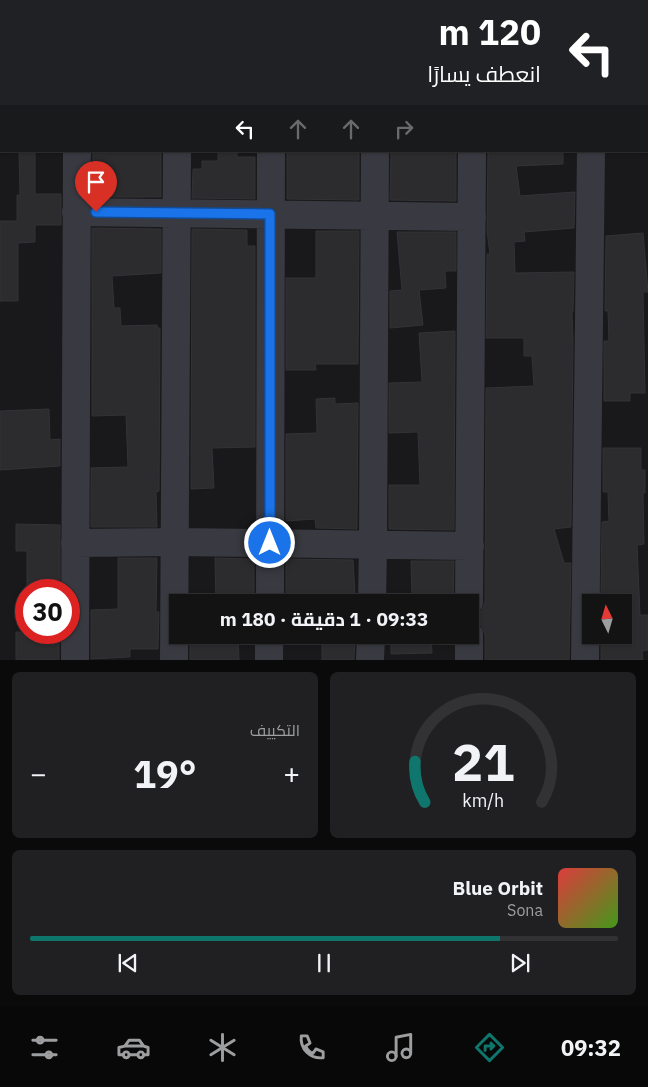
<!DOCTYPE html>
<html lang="ar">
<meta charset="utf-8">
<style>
:root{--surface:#131314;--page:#202022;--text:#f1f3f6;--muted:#9d9ea0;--line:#323234;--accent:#0f766e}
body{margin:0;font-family:"IBM Plex Sans",Cairo,sans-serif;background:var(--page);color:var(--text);direction:rtl;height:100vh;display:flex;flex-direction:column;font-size:19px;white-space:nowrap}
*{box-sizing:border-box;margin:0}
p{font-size:16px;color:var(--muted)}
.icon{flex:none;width:28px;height:28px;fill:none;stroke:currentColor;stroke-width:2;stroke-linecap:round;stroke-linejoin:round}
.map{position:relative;height:660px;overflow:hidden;direction:ltr}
.drawer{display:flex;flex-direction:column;gap:12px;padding:12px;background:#0a0a0b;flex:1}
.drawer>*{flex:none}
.guide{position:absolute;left:0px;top:0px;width:649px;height:152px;box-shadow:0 1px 4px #0004,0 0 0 1px var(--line);direction:rtl;background:#202124;color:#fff;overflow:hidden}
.needle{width:32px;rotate:355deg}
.tools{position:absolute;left:582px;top:594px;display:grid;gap:10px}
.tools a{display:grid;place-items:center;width:50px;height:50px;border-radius:0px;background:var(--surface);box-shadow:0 1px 4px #0004,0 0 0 1px var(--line);font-size:25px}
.speed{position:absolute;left:15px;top:579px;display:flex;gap:10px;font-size:25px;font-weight:700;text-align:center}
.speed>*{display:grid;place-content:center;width:65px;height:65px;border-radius:50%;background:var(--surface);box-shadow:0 1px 4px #0004,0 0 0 1px var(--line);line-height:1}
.speed .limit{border:8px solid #d22;background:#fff;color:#111}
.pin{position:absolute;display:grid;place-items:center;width:42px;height:42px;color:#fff;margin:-51px -21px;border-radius:50% 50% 50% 0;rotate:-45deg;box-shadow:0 0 5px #0007}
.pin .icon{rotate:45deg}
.me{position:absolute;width:55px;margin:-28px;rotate:0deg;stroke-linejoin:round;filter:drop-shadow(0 0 4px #0008)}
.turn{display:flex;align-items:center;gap:18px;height:105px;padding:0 25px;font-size:22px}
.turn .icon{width:65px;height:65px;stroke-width:2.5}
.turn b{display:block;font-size:35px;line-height:42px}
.lanes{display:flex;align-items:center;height:48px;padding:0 25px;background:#0003;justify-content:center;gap:25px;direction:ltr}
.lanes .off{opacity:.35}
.big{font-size:38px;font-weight:700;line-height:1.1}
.drawer .widget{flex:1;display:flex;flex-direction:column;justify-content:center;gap:8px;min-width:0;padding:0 18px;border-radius:8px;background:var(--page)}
.drawer .dial{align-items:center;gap:0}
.dial svg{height:130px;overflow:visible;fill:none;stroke:var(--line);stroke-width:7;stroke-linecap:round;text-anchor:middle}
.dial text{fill:var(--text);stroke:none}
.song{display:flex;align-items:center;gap:15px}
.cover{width:60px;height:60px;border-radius:8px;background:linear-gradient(135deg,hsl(0 70% 55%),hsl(100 70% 35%))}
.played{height:5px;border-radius:2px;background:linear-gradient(90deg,var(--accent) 80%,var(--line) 80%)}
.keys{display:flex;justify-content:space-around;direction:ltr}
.heat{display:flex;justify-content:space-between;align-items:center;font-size:28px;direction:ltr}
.drawer .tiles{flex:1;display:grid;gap:12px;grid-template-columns:1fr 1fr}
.widget:last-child{grid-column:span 2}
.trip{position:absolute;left:169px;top:594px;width:310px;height:50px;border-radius:0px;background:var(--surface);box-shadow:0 1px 4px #0004,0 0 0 1px var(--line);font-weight:700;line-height:50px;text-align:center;direction:rtl}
.dock{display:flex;height:80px;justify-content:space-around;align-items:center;background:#080808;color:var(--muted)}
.dock .icon{width:35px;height:35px}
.dock .active{color:var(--accent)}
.dock b{font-size:22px;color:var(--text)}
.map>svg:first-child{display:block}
</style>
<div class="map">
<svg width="648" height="660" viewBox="0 0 648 660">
<rect width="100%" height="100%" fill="#19191b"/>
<path fill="#2c2c2f" stroke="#333337" d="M19 151H35V194H61V225H35V242L18 243V301H0V221H17V195H20Z
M93 151H161V197H109V190H92Z
M218 151H237V157H255V199L192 198 193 169H202V161H218Z
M287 151H359V200L287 199Z
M391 151H456V201L390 200Z
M488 151H563V164L516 166 520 196 575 192 574 228 524 232 525 241 514 242 515 273 574 272 573 312H572L573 341 571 527 554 529 564 563H571L569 660H485V635L482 627 477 621 476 616 482 610 485 602 486 388 534 386 532 356H524V338H486L487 254H490L487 231Z
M92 228 161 229V273L112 276 114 308H120L121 326 157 325 158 328H160L159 491 156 492 157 527H91V468L128 467 126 415 92 416Z
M192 229 247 230V246H255V447L212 448 214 488 191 489Z
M316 231H359L358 364H315L316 370H286V278H316Z
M397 232H456V271H445L446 288 419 290 423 325 390 328V291L402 290Z
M643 233 648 292H643L645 393H630V401H604V341H609L608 311H605L606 236Z
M455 331 454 530 389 529V485H420L418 432 389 433V383L422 382 419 333Z
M335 398V404L358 403 357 529 316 528 315 519 286 521V434L317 433 316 399Z
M49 409 50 440 60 439V466L0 470V411Z
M603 448H641V470H645V493H643L644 544 637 545 640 615H648V650L642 651 643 660H601V635H624V595H601L602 522 609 521 608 492H603Z
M16 524 60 525V590H27V551H16Z
M118 558H157L156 612H159L158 649H130V657L91 659V610L118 609Z
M215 558 254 559V602H216Z
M286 559 353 560 355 596 341 597V602H290V595L286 596Z
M411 561H454L453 602H418V595L412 596Z
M16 632H59V660H16Z
M190 635H238L239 660H190Z
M322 635H355L354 660H322Z
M391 635H431L432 653 391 654Z"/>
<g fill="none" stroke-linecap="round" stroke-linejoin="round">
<path stroke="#393a41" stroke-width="28" d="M78 1V0
M178 1V0
M273 1V0
M375 1V0
M474 1V0
M593 1V0
M76 212 472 217
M75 543 174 542 470 546
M270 602 271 151
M372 602 373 545 375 151
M469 602 472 151
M75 660 77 151
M174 660 177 151
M269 660V635
M370 660 371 635
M469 660V635
M585 660 591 151"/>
</g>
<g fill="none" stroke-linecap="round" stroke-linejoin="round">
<g stroke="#114b97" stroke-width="12">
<path id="route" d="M96 212 270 214V543"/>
</g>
<use href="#route" stroke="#1a73e8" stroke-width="9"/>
</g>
</svg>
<div class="tools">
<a><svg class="needle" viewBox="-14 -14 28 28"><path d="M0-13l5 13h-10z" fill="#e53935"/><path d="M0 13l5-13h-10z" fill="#9d9ea0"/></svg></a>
</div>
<div class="speed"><div class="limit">30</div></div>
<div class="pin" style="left:96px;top:212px;background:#d93025"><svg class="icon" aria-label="arrive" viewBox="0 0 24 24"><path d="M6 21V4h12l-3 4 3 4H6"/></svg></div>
<svg class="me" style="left:270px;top:543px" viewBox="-20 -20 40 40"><circle r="17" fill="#1a73e8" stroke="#fff" stroke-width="3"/><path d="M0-11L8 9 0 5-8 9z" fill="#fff"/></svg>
<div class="trip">09:33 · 1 دقيقة · 180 m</div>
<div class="guide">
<div class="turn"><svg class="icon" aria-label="left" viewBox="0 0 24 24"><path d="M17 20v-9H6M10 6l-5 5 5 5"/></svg><div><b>120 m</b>انعطف يسارًا</div></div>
<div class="lanes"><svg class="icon" aria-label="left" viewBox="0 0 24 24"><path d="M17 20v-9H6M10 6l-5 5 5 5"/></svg><svg class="icon off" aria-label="ahead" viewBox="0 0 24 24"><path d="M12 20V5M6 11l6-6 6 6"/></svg><svg class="icon off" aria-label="ahead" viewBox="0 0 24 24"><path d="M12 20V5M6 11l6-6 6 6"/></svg><svg class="icon off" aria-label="right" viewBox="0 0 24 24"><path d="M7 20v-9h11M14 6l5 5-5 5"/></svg></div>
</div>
</div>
<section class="drawer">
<div class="tiles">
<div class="widget dial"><svg viewBox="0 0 100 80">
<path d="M14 69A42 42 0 1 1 86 69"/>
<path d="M14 69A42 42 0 0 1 8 44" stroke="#0f766e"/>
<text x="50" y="56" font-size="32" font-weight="700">21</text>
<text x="50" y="72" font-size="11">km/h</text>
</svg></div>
<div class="widget"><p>التكييف</p>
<div class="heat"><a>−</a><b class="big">19°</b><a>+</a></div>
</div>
<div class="widget">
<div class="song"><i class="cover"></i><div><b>Blue Orbit</b><p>Sona</p></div></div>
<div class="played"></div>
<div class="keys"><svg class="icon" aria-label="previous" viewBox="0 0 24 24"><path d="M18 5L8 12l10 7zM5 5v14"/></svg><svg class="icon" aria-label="pause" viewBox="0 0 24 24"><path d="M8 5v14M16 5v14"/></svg><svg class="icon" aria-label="next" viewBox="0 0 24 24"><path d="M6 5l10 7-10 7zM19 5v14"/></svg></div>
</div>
</div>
</section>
<nav class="dock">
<b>09:32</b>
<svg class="icon active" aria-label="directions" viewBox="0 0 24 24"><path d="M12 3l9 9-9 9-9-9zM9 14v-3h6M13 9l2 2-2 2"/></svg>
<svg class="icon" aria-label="music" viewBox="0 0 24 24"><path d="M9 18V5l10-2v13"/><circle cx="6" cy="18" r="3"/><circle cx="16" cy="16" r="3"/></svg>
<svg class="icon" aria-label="phone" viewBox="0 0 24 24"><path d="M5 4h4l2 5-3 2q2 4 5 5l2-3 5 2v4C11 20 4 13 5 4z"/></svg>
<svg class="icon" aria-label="climate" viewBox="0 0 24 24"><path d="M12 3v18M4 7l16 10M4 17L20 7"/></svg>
<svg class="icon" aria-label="car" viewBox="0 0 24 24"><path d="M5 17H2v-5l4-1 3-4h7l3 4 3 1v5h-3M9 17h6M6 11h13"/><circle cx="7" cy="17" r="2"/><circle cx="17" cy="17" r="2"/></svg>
<svg class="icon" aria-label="filters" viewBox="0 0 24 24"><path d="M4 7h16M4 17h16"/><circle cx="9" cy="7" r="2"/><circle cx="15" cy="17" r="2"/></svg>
</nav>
